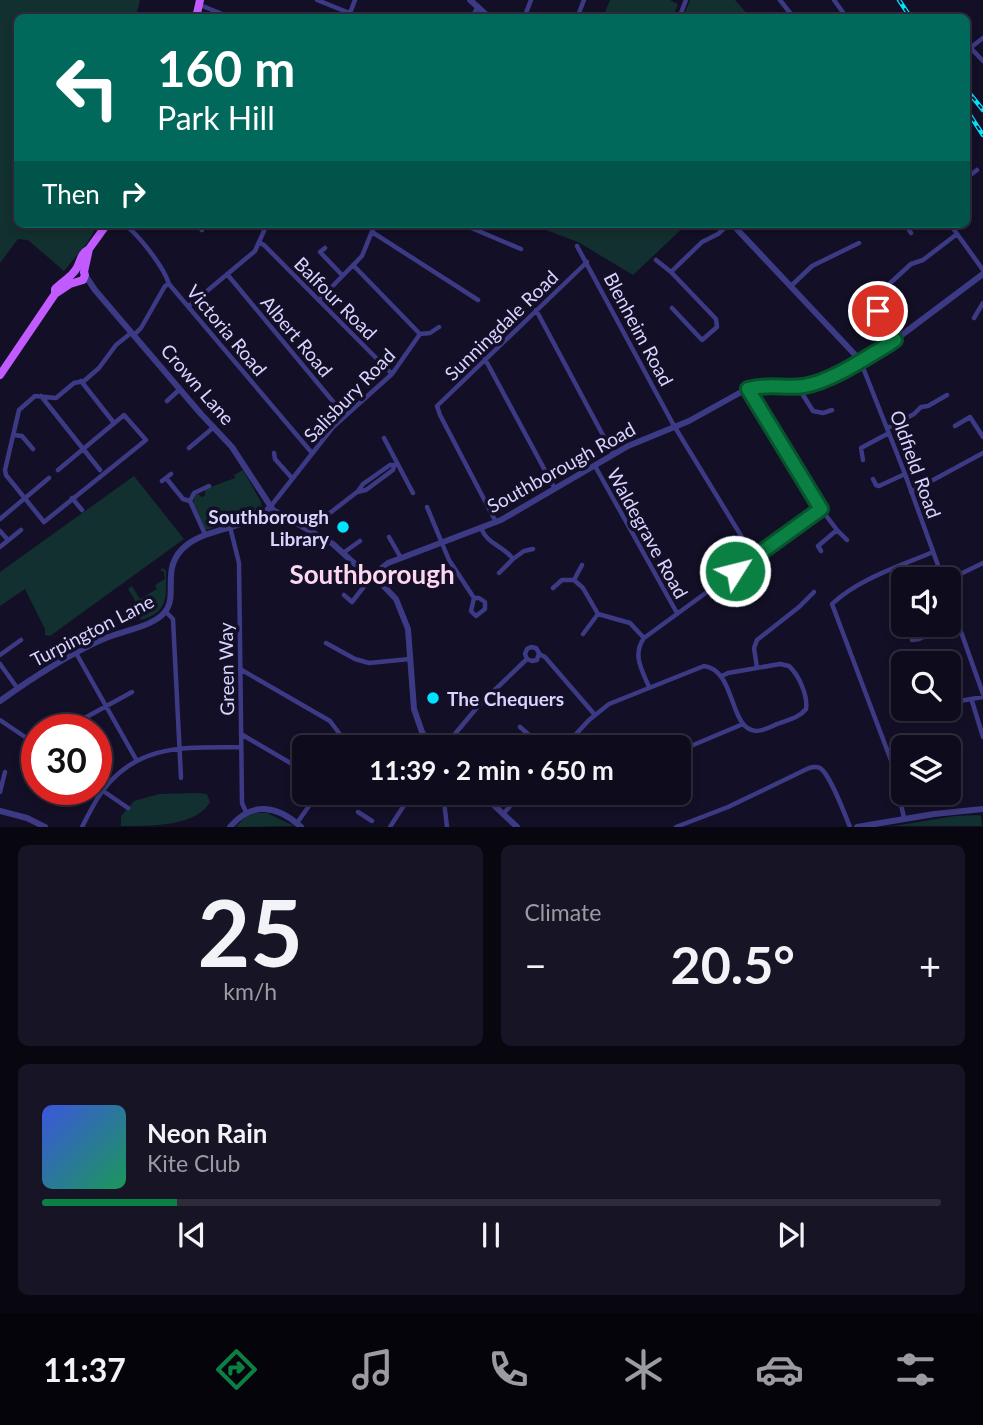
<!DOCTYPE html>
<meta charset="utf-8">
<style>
:root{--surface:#0e0b1c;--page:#171425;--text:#f1f3f6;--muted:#9b9ba3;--line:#2e2b3b;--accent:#0b8043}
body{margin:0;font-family:Lato,sans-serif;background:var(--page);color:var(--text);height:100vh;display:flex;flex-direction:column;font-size:26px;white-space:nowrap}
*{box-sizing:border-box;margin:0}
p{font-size:23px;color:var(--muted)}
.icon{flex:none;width:38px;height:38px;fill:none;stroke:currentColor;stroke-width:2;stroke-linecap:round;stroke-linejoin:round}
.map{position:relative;height:827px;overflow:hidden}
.panel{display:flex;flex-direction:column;gap:18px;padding:18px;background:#08060f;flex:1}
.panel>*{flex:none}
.top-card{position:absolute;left:14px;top:14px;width:956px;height:214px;border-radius:10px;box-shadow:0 4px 10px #0003,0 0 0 2px var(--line);background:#00695c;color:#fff;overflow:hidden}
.fabs{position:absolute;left:891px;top:567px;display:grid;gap:14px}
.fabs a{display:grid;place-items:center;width:70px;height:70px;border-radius:10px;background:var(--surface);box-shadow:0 4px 10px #0003,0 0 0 2px var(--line);font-size:35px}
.speed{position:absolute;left:21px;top:714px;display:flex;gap:14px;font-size:35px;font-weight:700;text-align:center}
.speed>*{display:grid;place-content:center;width:91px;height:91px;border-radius:50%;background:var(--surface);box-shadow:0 4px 10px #0003,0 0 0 2px var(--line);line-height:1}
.speed .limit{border:10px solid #d22;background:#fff;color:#111}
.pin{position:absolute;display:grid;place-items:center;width:60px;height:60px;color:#fff;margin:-30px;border:4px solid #fff;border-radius:50%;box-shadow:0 2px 7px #0007}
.me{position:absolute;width:77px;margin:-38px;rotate:54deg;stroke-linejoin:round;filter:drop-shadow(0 0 5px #0008)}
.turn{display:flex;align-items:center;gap:24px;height:147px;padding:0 28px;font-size:32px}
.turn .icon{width:91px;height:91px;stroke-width:2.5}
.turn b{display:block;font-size:49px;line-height:60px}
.then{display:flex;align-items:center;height:66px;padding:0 28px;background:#0003;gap:14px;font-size:26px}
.big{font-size:52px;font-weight:700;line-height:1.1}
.panel .widget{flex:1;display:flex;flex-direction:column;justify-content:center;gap:10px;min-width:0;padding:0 24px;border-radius:10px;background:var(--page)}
.panel .dial{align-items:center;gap:0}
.dial b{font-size:91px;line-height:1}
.song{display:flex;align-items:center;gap:21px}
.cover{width:84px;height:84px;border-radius:10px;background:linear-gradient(135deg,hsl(230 70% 55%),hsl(150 70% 35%))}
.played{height:7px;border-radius:4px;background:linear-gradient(90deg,var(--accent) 15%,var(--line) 15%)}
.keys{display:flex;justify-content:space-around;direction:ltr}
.heat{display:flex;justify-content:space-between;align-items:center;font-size:38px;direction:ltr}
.panel .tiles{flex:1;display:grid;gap:18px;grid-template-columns:1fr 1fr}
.widget:last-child{grid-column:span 2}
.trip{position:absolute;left:292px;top:735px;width:399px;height:70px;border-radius:10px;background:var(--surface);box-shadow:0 4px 10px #0003,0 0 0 2px var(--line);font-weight:700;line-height:70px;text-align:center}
.dock{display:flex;height:112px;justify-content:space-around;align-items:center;background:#06040b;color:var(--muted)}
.dock .icon{width:49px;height:49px}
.dock .active{color:var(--accent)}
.dock b{font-size:32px;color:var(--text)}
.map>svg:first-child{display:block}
</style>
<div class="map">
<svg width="983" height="827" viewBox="0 0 983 827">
<rect width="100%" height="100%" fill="#130f26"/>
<path fill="#12302f" d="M0 0H140L136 17 18 18V224H98L88 242 64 271 28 240 18 239 0 263Z
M610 0H670L678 4 673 17H603Z
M690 0H735L750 17H683Z
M530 224H687L633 275 578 242Z
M243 470 261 502 262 509 255 515 206 530 193 505 195 495 198 494 202 497 205 496V489L235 478 234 475Z
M134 476 184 539 50 636 45 635V629L25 589 0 606V572Z
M163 568 166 571C166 597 169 612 141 620L136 612 140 609 128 589 132 586 140 599 157 589 155 585 165 579 164 572 160 570Z
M198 793 207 794 210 802C196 827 150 826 121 826V816L134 801 159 794Z
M255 813H267L294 826 236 827 245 817Z
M978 815 981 816 982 826H894L955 816Z"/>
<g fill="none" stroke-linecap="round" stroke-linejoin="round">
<path stroke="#3d3a85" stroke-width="4.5" d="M317 0 362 18
M780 0 794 18
M834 0 847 18
M200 5 232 18
M348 18 355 0
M472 18 478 6
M524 18 531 0
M577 18 584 0
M679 18 686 0
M966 43 983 61
M970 48 983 38
M966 199 969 176 977 170
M124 224C138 234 164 267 169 284L312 453
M197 224 202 230
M462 224 521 249
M905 224 911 233
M950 224 983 270
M784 226 785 224
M372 232 478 300
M260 243 264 245 392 374
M577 246 673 424 754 557
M325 248 320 252 342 275
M656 260 671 272
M353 265 420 334
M227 274 345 416
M791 286 812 266 859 243
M887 286 911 264 923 260 957 234
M868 297 895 340
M319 300 362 256 375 224
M189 306 255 251 267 224
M672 308 702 340 717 327 716 319 671 272 702 242 718 234 729 224
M536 310 613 454
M974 318 983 303
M420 334 430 333 439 327
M134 335 141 328 165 286 169 284
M485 359 555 489
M860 360 905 474 943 579
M81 381 114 423
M798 387 813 411 823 413 832 410
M749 389 821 509 837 530 818 546 821 551
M41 396 100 470
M167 401 180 389
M955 426 970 417 983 437
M888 428 914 414 921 407 928 406 947 395
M14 435 22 436 33 449
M384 438 413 493
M189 448 214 427
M274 453 275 459 291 477
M863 460 861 448 889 433
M595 466 677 613
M58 470 124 415 146 440 44 522 6 475 5 470 19 410 35 396 56 398 74 383 84 381 99 368 116 345 131 333
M166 478 183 499 190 501
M873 479 876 485 879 486 905 474
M162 481 171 474
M358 491 363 484 390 465H395
M911 492 983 453
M72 498 82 510
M271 506 333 427 392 374 420 334
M427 507 449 560 474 598H479L485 602V609L476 616 471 611 474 598
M0 519 49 478
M496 522 440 415 437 406 587 262
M230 527 239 563 242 803 246 812
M481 528C487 544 504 546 513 559L524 551 533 549
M308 530 357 492 366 490 393 470 394 466
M837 530 847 540
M0 531 8 540
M205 534 190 501 194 493 209 486
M389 537 401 558
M0 547 21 530
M343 553 360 541
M499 573 513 559
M574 580 582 565
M948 580 983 563
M553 588 562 580H574L583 588 598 614 630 623 644 638
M344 595 352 602 373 575
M948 595 983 694
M165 611 173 619 181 778
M583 634 598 614
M912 640 919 639 958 622
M326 643 355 659 369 663 410 659
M76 653 137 761
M539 654 545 657 595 715
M0 655 21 640
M0 664 18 689
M757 668 754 648 757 640 799 607 814 592
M240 669 330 721 339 733 342 747
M649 687C642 670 632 655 644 638L821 509
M972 701 983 737
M948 703 983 697
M928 718 927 714 934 709
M0 720 37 745
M81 720 132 692
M520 727 543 747
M241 734 304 771
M444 747 480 704 527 659 532 661 537 660 539 653 536 648 531 647 527 649 525 654 527 659
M564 747 589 720 609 704 704 666C736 670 729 730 756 731 763 731 771 727 777 724 788 720 799 718 806 709 808 696 799 675 789 666L780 664 728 673 722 676
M679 751 743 724
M96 786 128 808
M0 792 5 772
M443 793 447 827
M358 812 372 821
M503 814 522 793
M904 818 892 763 832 604C858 579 900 566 933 552
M297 823 318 793
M82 827C88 815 94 803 101 793 137 742 187 748 241 747
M390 827 412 793
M676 827 728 807 809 768C813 767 816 766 820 768 830 774 845 815 850 827"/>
<path stroke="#3d3a85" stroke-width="6" d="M470 0 490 18
M732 224 860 360
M85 275 95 290 201 414 232 447 273 510 333 544 356 565 373 575 396 599 408 629 414 709 422 732 431 747
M373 575 388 563 501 520 628 446 689 421 743 391 768 384 798 387 820 381 895 340 983 274
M0 701C32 678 66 656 101 640 120 631 145 629 161 616 183 598 156 568 188 544 213 526 250 529 270 507
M481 793 517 827
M0 811 27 818 45 827
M230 827C252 801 277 805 301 827
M857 827 934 814 983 809"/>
<path stroke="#c25bff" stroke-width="8" d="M196 18 200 0
M84 272 89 249 107 224
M55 294 70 284 83 280 85 275 84 272
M0 375 55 294V289C61 283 68 279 73 273 81 266 78 255 89 249"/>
<g stroke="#00e5ff" stroke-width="4.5">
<path id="rail" d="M899 0 911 18
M966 89 983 110
M966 109 983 135"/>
</g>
<use href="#rail" stroke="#130f26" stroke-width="2" stroke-dasharray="5" stroke-linecap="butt"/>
</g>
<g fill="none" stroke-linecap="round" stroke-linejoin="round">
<g stroke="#07532c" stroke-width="18">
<path id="route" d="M735 571 821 509 748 389C771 383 784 389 804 386 830 382 866 358 889 344L895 340 883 322 878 311"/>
</g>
<use href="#route" stroke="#0b8043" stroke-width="12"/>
</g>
<g fill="#00e5ff" stroke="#130f26" stroke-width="2.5">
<circle cx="343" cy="527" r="7"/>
<circle cx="433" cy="698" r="7"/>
</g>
<g text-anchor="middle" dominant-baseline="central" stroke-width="7" stroke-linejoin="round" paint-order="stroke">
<g font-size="19" fill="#d9d4ff" stroke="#130f26">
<text transform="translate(336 298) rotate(45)">Balfour Road</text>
<text transform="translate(501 325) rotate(-44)">Sunningdale Road</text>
<text transform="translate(639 329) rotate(62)">Blenheim Road</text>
<text transform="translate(227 330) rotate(50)">Victoria Road</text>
<text transform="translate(297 336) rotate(50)">Albert Road</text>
<text transform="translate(198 384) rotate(49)">Crown Lane</text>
<text transform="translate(349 395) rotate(-46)">Salisbury Road</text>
<text transform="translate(916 464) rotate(70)">Oldfield Road</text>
<text transform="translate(561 467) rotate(-29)">Southborough Road</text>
<text transform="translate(648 533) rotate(61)">Waldegrave Road</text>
<text transform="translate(92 630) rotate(-27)">Turpington Lane</text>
<text transform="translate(226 669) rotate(-91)">Green Way</text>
</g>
<g font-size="19" font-weight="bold" fill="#d9d4ff" stroke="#130f26" text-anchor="end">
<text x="329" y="516">Southborough<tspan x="329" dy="22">Library</tspan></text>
<text x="447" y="698" text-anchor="start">The Chequers</text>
</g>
<g font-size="26" font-weight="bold" fill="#ffd6f0" stroke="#130f26">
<text x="372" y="574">Southborough</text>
</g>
</g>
</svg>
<div class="fabs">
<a><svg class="icon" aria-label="sound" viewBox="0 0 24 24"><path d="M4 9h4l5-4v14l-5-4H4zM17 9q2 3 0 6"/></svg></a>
<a><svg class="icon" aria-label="search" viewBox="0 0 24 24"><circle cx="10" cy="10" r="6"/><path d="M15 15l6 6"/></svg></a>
<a><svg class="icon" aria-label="layers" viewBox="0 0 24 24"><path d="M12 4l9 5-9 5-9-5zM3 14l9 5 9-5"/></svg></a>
</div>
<div class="speed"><div class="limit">30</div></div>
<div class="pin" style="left:878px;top:311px;background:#d93025"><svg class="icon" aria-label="arrive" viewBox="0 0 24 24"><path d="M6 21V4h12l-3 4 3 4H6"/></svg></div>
<svg class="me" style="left:735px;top:571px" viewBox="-20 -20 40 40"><circle r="17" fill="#0b8043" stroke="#fff" stroke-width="3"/><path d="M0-11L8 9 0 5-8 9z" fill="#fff"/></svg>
<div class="trip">11:39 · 2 min · 650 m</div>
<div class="top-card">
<div class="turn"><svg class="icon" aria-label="left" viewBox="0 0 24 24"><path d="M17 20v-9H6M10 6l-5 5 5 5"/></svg><div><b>160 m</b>Park Hill</div></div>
<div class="then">Then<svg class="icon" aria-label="right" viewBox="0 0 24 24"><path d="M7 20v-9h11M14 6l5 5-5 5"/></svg></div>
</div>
</div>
<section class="panel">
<div class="tiles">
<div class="widget dial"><b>25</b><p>km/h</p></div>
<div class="widget"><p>Climate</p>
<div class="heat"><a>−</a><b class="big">20.5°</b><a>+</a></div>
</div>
<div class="widget">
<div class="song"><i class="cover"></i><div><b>Neon Rain</b><p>Kite Club</p></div></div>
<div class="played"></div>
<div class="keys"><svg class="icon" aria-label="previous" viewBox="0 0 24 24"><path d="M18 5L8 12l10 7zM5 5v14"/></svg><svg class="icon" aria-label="pause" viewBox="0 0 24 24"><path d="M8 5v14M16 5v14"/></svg><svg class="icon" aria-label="next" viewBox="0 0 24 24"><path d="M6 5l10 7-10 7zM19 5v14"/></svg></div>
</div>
</div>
</section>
<nav class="dock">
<b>11:37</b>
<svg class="icon active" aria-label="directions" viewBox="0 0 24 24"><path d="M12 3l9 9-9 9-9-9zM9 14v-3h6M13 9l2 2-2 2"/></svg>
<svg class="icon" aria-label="music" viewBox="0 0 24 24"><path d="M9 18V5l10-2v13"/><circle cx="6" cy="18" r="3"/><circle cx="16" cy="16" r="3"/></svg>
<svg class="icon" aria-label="phone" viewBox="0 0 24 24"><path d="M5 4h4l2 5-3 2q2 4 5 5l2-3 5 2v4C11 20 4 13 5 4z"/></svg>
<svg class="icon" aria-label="climate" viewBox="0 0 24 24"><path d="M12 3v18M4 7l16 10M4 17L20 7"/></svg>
<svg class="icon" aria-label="car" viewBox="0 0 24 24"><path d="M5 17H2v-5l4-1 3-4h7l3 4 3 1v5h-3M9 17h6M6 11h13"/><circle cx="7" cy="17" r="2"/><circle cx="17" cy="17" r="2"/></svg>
<svg class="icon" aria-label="filters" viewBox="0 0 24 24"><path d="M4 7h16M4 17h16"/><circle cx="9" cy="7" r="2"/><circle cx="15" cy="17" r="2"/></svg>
</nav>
